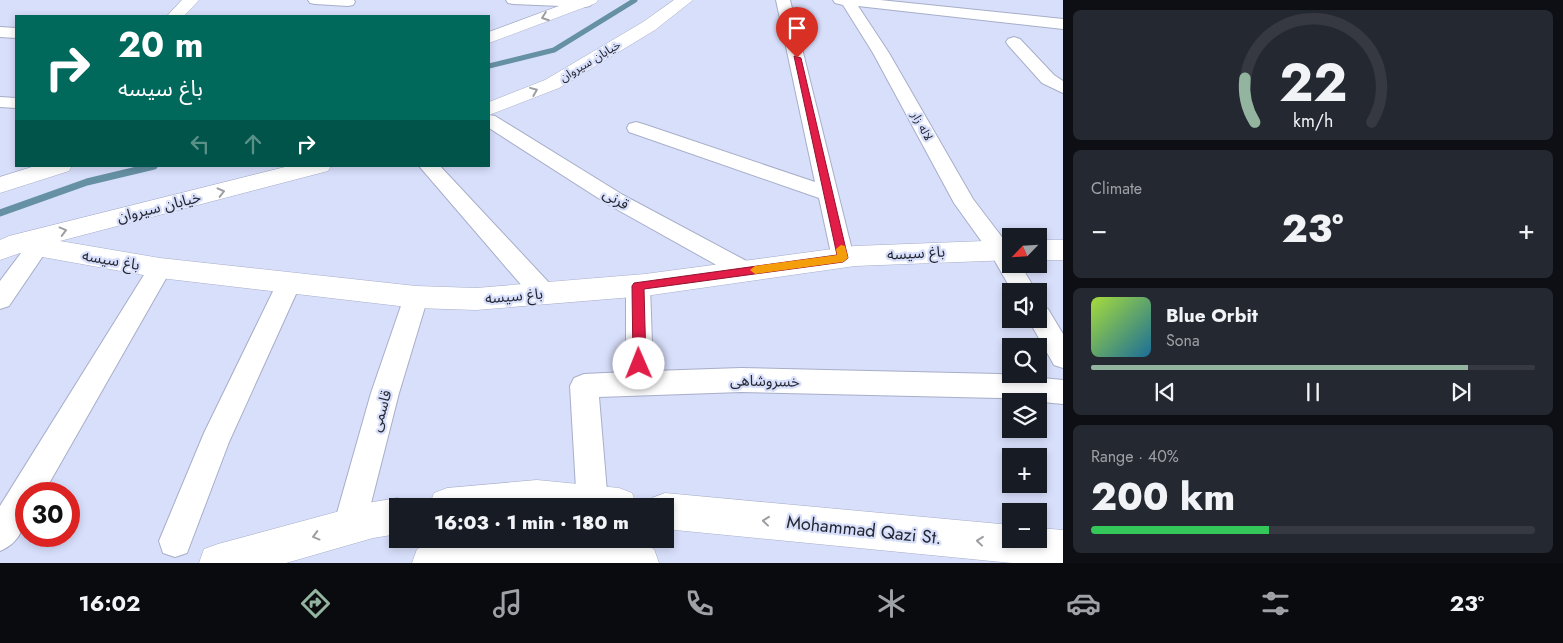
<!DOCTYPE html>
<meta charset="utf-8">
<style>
:root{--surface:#171b24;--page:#242831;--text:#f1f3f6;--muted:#9ea1a6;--line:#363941;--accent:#93b5a0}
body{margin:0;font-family:Jost,"Noto Sans Arabic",sans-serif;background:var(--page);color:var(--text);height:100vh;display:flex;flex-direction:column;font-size:19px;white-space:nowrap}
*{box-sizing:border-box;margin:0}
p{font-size:16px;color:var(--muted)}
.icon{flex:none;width:28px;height:28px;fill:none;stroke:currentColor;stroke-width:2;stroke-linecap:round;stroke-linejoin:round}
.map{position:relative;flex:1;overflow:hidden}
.drawer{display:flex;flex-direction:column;gap:10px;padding:10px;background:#0d0f14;width:500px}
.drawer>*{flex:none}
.banner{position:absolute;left:15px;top:15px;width:475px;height:152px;border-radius:0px;box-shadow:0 2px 8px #0003;background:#00695c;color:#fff;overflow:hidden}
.needle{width:32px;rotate:245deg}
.buttons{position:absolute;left:1002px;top:228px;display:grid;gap:10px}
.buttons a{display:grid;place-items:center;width:45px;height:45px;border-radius:0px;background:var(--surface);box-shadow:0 2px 8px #0003;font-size:25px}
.speed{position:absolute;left:15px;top:482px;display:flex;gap:10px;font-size:25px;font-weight:700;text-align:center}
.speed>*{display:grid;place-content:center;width:65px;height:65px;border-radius:50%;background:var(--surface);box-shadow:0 2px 8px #0003;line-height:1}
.speed .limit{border:8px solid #d22;background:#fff;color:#111}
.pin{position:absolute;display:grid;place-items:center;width:42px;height:42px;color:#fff;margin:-51px -21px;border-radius:50% 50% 50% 0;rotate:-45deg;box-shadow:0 0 5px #0007}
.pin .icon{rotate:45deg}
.me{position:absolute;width:55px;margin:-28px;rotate:359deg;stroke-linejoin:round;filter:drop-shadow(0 0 4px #0008)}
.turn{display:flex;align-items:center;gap:18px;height:105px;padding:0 20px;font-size:22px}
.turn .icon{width:65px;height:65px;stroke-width:2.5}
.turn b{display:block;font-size:35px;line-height:42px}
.lanes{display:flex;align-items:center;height:48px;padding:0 20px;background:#0003;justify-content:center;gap:25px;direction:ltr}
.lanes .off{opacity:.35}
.big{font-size:38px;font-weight:800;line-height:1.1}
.drawer .tile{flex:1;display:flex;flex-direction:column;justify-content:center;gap:8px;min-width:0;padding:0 18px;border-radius:8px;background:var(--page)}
.drawer .dial{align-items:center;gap:0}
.dial svg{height:130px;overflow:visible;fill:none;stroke:var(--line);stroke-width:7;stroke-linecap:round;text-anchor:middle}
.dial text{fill:var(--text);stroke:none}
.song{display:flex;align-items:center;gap:15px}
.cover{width:60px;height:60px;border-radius:8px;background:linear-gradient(135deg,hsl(80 70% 55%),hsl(200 70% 35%))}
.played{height:5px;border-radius:2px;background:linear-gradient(90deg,var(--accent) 85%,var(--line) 85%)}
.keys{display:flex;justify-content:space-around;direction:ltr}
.heat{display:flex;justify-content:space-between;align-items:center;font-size:28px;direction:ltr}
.charge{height:8px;border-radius:4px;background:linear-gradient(90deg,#34c759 40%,var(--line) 0)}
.trip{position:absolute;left:389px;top:498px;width:285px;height:50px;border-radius:0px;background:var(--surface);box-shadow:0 2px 8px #0003;font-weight:800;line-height:50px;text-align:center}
.menu{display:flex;height:80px;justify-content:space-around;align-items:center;background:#090b0e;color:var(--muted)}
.menu .icon{width:35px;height:35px}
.menu .selected{color:var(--accent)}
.menu b{font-size:22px;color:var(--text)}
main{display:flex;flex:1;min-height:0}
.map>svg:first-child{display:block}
</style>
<main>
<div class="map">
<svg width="1063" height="563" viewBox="0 0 1063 563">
<rect width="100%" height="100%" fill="#d8dffb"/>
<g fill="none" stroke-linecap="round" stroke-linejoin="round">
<path stroke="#6691a4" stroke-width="5" d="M489 66 554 50 635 0"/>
<path stroke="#6691a4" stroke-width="7" d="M0 213 87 182 154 166"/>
<g stroke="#a7aec8" stroke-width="2">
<path id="street" d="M308 0H354L355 2 353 5 348 6 315 4 310 3Z
M506 0H590L592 3 590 6 585 7 513 4 508 3Z
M776 0H790L854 258 851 264 843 266 835 264 832 258 819 198 629 132 627 128 629 124 636 122 643 124 815 182Z
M833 0H880L1063 19V29L858 6 889 53 973 199 1011 249V264H1020L1036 291H1012L992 256 954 203 873 53 843 5 835 3Z
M0 27 16 28V38L0 37Z
M1014 37 1020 39 1054 75 1063 81V93L1042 83 1008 45 1006 42 1008 39Z
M0 97 16 98V108L0 107Z
M489 115 495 116 623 195 754 265 758 271 754 277 746 280 738 277 609 205 489 128Z
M419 166H440L553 287 556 294 553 301 544 303 535 301Z
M38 239 46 241 49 247 9 306 0 309V281L30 241Z
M160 259 168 262 172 268 43 494H26C26 518 26 540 0 551V506L152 262Z
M289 274 297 277 301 283 229 442 187 553 175 557 163 553 159 541 204 433 277 283 281 277Z
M638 277 646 279 650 286 653 371 741 368 999 374 1063 380V404L999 398 741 392 599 397 608 504 607 506H577L570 386 574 378 584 374 626 372V286L630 279Z
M416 287 425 290 428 297 399 393 365 527 360 538 349 543 338 538 333 527 371 393 404 297 407 290Z
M1039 306 1048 309 1063 334V368L1054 365 1028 319H1039Z"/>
</g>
<g stroke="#a7aec8" stroke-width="1">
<path id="secondary" d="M182 0H199L184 16H167Z
M575 0H598L596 3 489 43V32Z
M674 0H693L655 30 559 88 489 115V102L545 80 643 22Z
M35 166H72L69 171 0 193V177Z
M289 166H331L328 171 60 241 160 258 416 286 476 288 645 274 855 246 1011 240V260L855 266 645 296 476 310 416 308 160 278 20 253 0 260V240L9 236Z
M1039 240H1063V260H1039Z
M537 480 619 488 632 493 637 506H429L434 493 447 488Z
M665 493 1011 525V539H1039V528L1063 530V563H1012L665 529V506H649L652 498Z
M398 498 411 503 412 506H398V534L373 538 286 563H199L204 549 218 544 373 502Z
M485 539H561L640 544 654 549 659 563H412L417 549 431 544Z"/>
</g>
<use href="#street" fill="#fff" fill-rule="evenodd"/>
<use href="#secondary" fill="#fff" fill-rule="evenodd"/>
</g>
<defs><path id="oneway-chevron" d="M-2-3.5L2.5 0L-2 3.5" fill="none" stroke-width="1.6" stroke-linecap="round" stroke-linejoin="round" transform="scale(1.25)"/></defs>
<g stroke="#9c9ea2">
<use href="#oneway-chevron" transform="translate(545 17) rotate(160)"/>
<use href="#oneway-chevron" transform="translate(534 91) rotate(-22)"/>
<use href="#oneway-chevron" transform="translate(221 192) rotate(-14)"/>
<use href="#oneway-chevron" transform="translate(63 231) rotate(-15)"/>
<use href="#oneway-chevron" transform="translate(766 521) rotate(-174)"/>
<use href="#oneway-chevron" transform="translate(316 536) rotate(165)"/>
<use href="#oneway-chevron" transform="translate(980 541) rotate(-174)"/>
</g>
<path fill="#e11d48" stroke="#92132f" d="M794 56 801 58 848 258 843 262 644 289 646 364 644 368 639 370 635 368 633 364 632 286 634 283 837 255Z"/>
<path fill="#f59e0b" d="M841 245 845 246 848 258 843 262 755 274 750 270 755 266 837 255 836 249Z"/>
<g text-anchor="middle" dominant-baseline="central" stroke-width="4.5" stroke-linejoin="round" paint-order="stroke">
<g font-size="12" fill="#242731" stroke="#d8dffb">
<text transform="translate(590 61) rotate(-31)">خیابان سیروان</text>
<text transform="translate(922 126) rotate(61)">لاله زار</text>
</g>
<g font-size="15" fill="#242731" stroke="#d8dffb">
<text transform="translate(616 199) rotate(31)">قرنی</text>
<text transform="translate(159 207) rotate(-14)">خیابان سیروان</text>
<text transform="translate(916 253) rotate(-3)">باغ سیسه</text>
<text transform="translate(111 260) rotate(10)">باغ سیسه</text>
<text transform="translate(514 296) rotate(-5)">باغ سیسه</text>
<text transform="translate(765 381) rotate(1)">خسروشاهی</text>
<text transform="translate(381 411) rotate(-74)">قاسمی</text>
</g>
<g font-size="18" fill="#242731" stroke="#d8dffb">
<text transform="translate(864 530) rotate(6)">Mohammad Qazi St.</text>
</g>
</g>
</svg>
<div class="buttons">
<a><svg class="needle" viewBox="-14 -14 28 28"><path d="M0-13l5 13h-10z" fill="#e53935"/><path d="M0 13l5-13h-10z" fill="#9ea1a6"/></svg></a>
<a><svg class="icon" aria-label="sound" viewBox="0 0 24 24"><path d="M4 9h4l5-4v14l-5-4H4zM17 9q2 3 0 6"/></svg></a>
<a><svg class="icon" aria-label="search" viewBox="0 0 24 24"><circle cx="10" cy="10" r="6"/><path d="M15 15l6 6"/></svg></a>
<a><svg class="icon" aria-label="layers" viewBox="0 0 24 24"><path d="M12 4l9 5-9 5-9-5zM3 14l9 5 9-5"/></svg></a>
<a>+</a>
<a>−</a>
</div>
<div class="speed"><div class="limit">30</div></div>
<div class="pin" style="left:797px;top:58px;background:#d93025"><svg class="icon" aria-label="arrive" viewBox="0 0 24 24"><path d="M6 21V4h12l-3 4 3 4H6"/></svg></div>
<svg class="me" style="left:639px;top:364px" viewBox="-20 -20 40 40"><circle r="19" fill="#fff"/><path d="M0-13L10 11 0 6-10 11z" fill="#e11d48"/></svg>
<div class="trip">16:03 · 1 min · 180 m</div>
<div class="banner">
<div class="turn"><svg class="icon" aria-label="right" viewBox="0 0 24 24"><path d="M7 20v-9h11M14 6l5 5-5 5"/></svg><div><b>20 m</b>باغ سیسه</div></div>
<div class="lanes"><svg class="icon off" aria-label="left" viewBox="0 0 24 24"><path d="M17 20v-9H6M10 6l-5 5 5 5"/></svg><svg class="icon off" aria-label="ahead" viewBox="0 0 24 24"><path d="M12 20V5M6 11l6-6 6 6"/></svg><svg class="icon" aria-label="right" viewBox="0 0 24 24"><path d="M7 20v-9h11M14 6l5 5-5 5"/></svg></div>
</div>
</div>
<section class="drawer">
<div class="tile dial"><svg viewBox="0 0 100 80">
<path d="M14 69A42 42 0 1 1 86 69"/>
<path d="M14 69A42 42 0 0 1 8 42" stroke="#93b5a0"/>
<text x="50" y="56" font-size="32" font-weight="700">22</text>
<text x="50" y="72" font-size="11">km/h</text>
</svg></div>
<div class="tile"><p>Climate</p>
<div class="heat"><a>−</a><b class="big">23°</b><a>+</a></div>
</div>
<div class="tile">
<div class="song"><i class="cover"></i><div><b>Blue Orbit</b><p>Sona</p></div></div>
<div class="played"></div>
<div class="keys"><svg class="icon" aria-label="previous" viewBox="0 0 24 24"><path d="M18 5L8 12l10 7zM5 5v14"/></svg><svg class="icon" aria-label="pause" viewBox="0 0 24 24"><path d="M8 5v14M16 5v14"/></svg><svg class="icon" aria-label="next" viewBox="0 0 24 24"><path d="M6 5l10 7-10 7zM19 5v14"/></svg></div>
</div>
<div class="tile"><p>Range · 40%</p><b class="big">200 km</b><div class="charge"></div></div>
</section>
</main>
<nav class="menu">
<b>16:02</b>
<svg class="icon selected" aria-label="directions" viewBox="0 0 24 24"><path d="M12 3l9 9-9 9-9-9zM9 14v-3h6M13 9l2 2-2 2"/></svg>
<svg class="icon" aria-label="music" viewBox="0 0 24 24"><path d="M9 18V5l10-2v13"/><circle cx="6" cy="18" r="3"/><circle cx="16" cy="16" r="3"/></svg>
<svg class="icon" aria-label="phone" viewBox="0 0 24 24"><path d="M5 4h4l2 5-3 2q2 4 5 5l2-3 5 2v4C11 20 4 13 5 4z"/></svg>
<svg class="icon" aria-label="climate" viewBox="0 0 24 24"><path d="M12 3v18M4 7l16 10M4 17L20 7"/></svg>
<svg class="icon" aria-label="car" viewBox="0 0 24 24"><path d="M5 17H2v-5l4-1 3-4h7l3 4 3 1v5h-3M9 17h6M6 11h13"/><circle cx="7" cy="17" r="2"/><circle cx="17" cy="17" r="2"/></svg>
<svg class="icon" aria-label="filters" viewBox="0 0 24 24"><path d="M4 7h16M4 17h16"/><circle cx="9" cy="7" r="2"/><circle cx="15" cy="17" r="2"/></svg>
<b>23°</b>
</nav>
